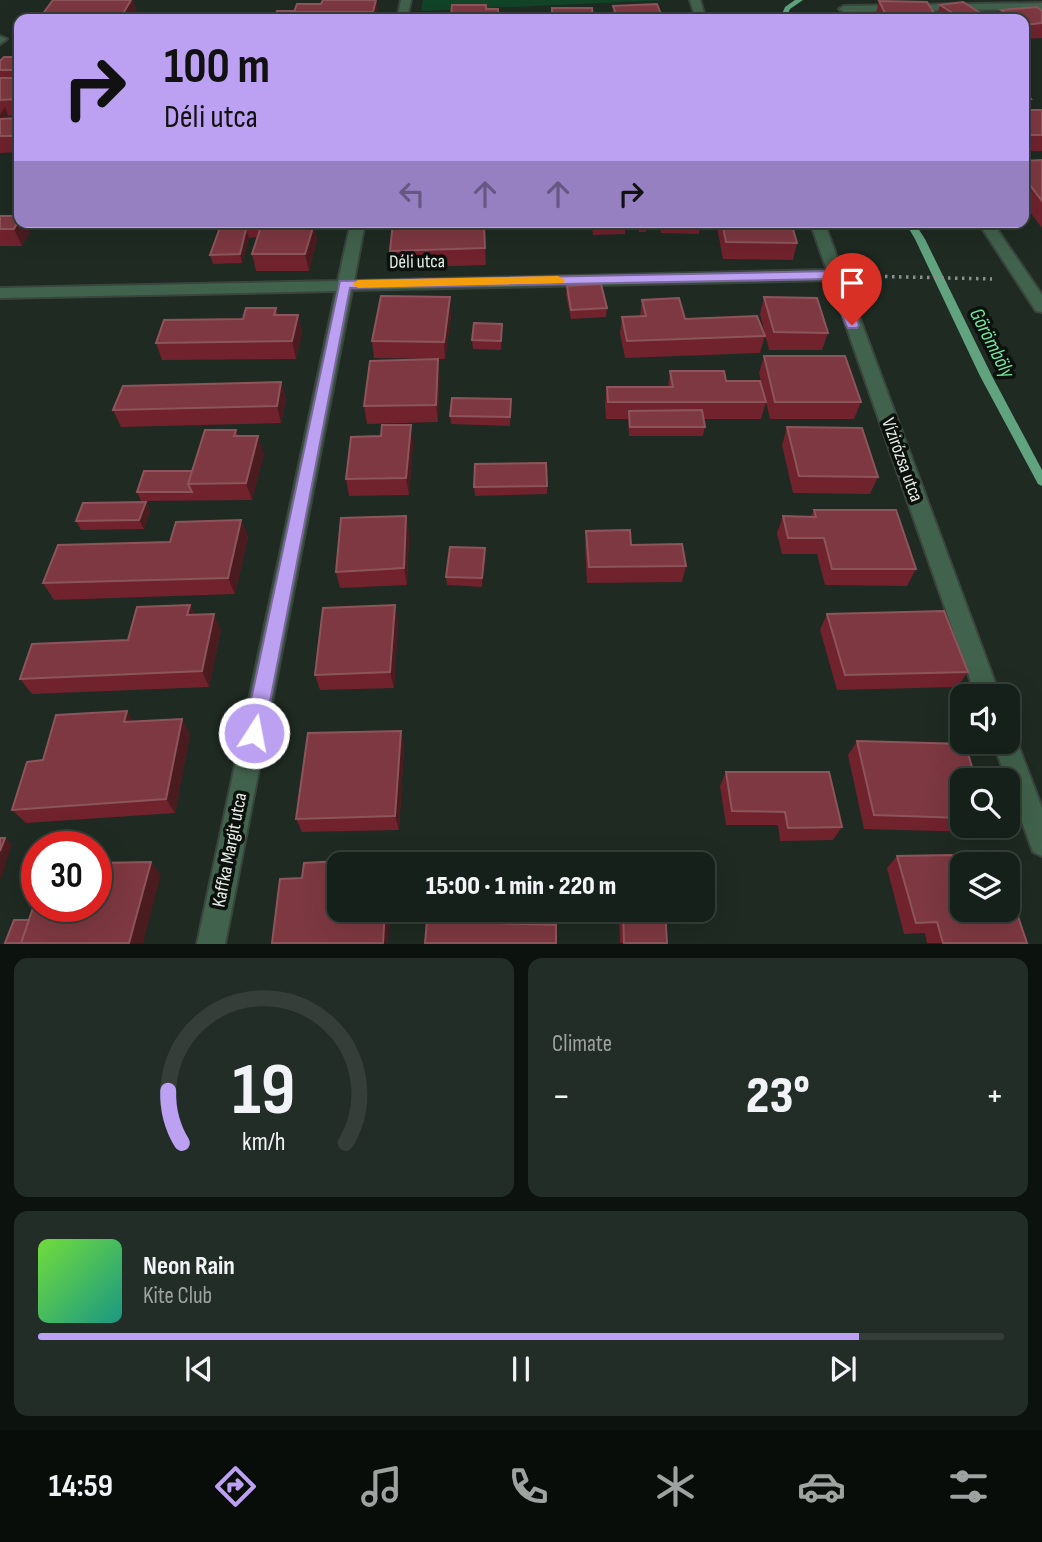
<!DOCTYPE html>
<meta charset="utf-8">
<style>
:root{--surface:#16201a;--page:#232d27;--text:#f1f3f6;--muted:#9ea3a2;--line:#353e39;--accent:#bca0f2}
body{margin:0;font-family:"Sofia Sans Condensed",sans-serif;background:var(--page);color:var(--text);height:100vh;display:flex;flex-direction:column;font-size:26px;white-space:nowrap}
*{box-sizing:border-box;margin:0}
p{font-size:23px;color:var(--muted)}
.icon{flex:none;width:38px;height:38px;fill:none;stroke:currentColor;stroke-width:2;stroke-linecap:round;stroke-linejoin:round}
.map{position:relative;height:944px;overflow:hidden}
.drawer{display:flex;flex-direction:column;gap:14px;padding:14px;background:#0c120e;flex:1}
.drawer>*{flex:none}
.hud{position:absolute;left:14px;top:14px;width:1015px;height:214px;border-radius:14px;box-shadow:0 7px 28px #0002,0 0 0 2px var(--line);background:#bca0f2;color:#111;overflow:hidden}
.controls{position:absolute;left:950px;top:684px;display:grid;gap:14px}
.controls a{display:grid;place-items:center;width:70px;height:70px;border-radius:14px;background:var(--surface);box-shadow:0 7px 28px #0002,0 0 0 2px var(--line);font-size:35px}
.speed{position:absolute;left:21px;top:831px;display:flex;gap:14px;font-size:35px;font-weight:700;text-align:center}
.speed>*{display:grid;place-content:center;width:91px;height:91px;border-radius:50%;background:var(--surface);box-shadow:0 7px 28px #0002,0 0 0 2px var(--line);line-height:1}
.speed .limit{border:10px solid #d22;background:#fff;color:#111}
.pin{position:absolute;display:grid;place-items:center;width:60px;height:60px;color:#fff;margin:-72px -30px;border-radius:50% 50% 50% 0;rotate:-45deg;box-shadow:0 0 7px #0007}
.pin .icon{rotate:45deg}
.me{position:absolute;width:77px;margin:-38px;rotate:11deg;stroke-linejoin:round;filter:drop-shadow(0 0 5px #0008)}
.turn{display:flex;align-items:center;gap:24px;height:147px;padding:0 35px;font-size:32px}
.turn .icon{width:91px;height:91px;stroke-width:2.5}
.turn b{display:block;font-size:49px;line-height:60px}
.lanes{display:flex;align-items:center;height:66px;padding:0 35px;background:#0003;justify-content:center;gap:35px;direction:ltr}
.lanes .off{opacity:.35}
.big{font-size:52px;font-weight:800;line-height:1.1}
.drawer .card{flex:1;display:flex;flex-direction:column;justify-content:center;gap:10px;min-width:0;padding:0 24px;border-radius:14px;background:var(--page)}
.drawer .dial{align-items:center;gap:0}
.dial svg{height:182px;overflow:visible;fill:none;stroke:var(--line);stroke-width:7;stroke-linecap:round;text-anchor:middle}
.dial text{fill:var(--text);stroke:none}
.song{display:flex;align-items:center;gap:21px}
.cover{width:84px;height:84px;border-radius:10px;background:linear-gradient(135deg,hsl(100 70% 55%),hsl(170 70% 35%))}
.played{height:7px;border-radius:4px;background:linear-gradient(90deg,var(--accent) 85%,var(--line) 85%)}
.keys{display:flex;justify-content:space-around;direction:ltr}
.heat{display:flex;justify-content:space-between;align-items:center;font-size:38px;direction:ltr}
.drawer .tiles{flex:1;display:grid;gap:14px;grid-template-columns:1fr 1fr}
.card:last-child{grid-column:span 2}
.trip{position:absolute;left:327px;top:852px;width:388px;height:70px;border-radius:14px;background:var(--surface);box-shadow:0 7px 28px #0002,0 0 0 2px var(--line);font-weight:800;line-height:70px;text-align:center}
.dock{display:flex;height:112px;justify-content:space-around;align-items:center;background:#090d0a;color:var(--muted)}
.dock .icon{width:49px;height:49px}
.dock .active{color:var(--accent)}
.dock b{font-size:32px;color:var(--text)}
.map>svg:first-child{display:block}
</style>
<div class="map">
<svg width="1042" height="944" viewBox="0 0 1042 944">
<rect width="100%" height="100%" fill="#1e2a22"/>
<path fill="#124428" d="M423 0H668L421 11Z"/>
<g fill="none" stroke-linecap="round" stroke-linejoin="round">
<path fill="#61a37e" fill-rule="evenodd" d="M795 0H803L790 9 786 19H780L785 7Z
M905 222H914L925 239 992 376 1042 470V486L1038 484 980 376 915 239Z"/>
<g stroke="#3a453e" stroke-width="4">
<path id="minor" d="M401 0H411L407 19H397Z
M690 0H700L706 19H696Z
M1042 3V9L844 12 839 9 844 6Z
M0 36 7 39 0 44Z
M351 222H365L354 281 827 270 810 222H824L1000 696H976L830 280 352 290 225 944H197L336 291 0 298V288L338 281Z
M978 222H992L1042 295V312L1036 311Z
M1008 732 1014 734 1042 808V856L1033 852 993 742H1008Z"/>
</g>
<path stroke="#88928b" stroke-width="3.5" stroke-dasharray="2.5 4.5" stroke-linecap="butt" d="M864 276 992 279"/>
<use href="#minor" fill="#41624c" fill-rule="evenodd"/>
</g>
<path fill="#70222d" d="M53 0H133L137 13 133 19H39Z
M376 0 378 14 377 19H273L295 11 321 4Z
M879 1 936 18 940 5 990 19H877L875 16Z
M613 6 663 19H612Z
M1001 10 1042 11V38L1024 39V19H997Z
M19 48V115L8 116 10 119 19 118V152L0 153V61L12 57 18 51Z
M1024 91 1031 99 1027 110H1042V151H1024Z
M1042 160V228L1024 204V161Z
M0 216 30 232 22 246H0Z
M177 222H265L268 224H314L317 240 309 271H256L252 254 257 237 249 238 242 263 213 264 210 255 222 222 177 224Z
M591 222H625V234L593 235Z
M638 222H700V225L699 234 661 233 660 226H647L646 232H639Z
M716 222H791L797 243 793 260 723 259Z
M484 226 486 265 393 268 390 251 442 227Z
M567 286 607 308 606 317 571 319 566 295Z
M764 297 828 333 822 350H769L760 314Z
M642 300 685 319 765 336 760 353 625 358 620 334 622 317 640 316Z
M276 308 278 315H298L302 333 296 359 162 360 156 343 243 319Z
M451 315 445 359 374 358 372 341Z
M502 333 501 350 473 349 472 340Z
M764 356 861 402 854 419H770L759 373Z
M670 371 726 381 766 402 761 419H703L705 427 703 436H629L628 419H606L605 404 607 387H668Z
M439 377 438 422 367 424 364 406Z
M281 382 286 400 281 423 121 427 113 410Z
M511 399 510 426 451 424 450 416Z
M787 427 878 477 870 494 793 493 782 445Z
M236 430 238 436 264 454 252 500 141 501 137 492 192 471Z
M381 436 413 442 409 495 349 496 346 479Z
M547 486V494L475 496 474 487Z
M146 502 150 510 144 529 81 530 76 521Z
M814 510 916 569 907 586 825 585 817 554H782L777 533 783 516H811Z
M406 516 409 533 407 585 340 588 336 572Z
M241 520 248 537 235 594 54 600 43 583Z
M586 531 631 545 686 566 682 582 587 583 585 547Z
M486 556 482 587 447 585 446 577Z
M190 605 195 615 221 630 209 687 32 694 20 679 128 640Z
M827 614 968 672 957 687 837 690 820 630Z
M398 621 394 688 320 690 315 675Z
M182 719 190 734 175 813 26 823 12 810 43 760 134 722Z
M857 741 962 780V826H981L975 832 864 829 848 755Z
M404 746 399 830 302 832 296 819Z
M726 772 842 827 833 840 780 841 778 825H726L720 786Z
M897 856 960 882 1027 943H927L925 933 904 934 887 868Z
M619 910H665L667 943H620Z"/>
<path fill="#4a1c20" d="M131 0H133L137 13 133 19H121V17Z
M376 0 378 14 377 19H374L373 12Z
M5 107 11 123 0 127V114Z
M19 220V222H25L30 232 22 246 14 229Z
M314 224 317 240 309 271 305 254Z
M246 229 249 238 242 263 240 254Z
M450 297 451 315 445 359 444 342Z
M298 315 302 333 296 359 292 341Z
M438 359 439 377 438 422 436 405Z
M281 382 286 400 281 423 277 406Z
M411 425 413 442 409 495 406 478Z
M258 436 264 454 252 500 246 483Z
M146 502 150 510 144 529 139 520Z
M406 516 409 533 407 585 404 568Z
M241 520 248 537 235 594 228 578Z
M485 548 486 556 482 587V578Z
M190 605 198 621 187 615Z
M395 605 398 621 394 688 390 672Z
M214 614 221 630 209 687 202 671Z
M127 711 137 726 124 722Z
M182 719 190 734 175 813 166 799Z
M401 731 404 746 399 830 395 816Z
M5 838 12 844 0 880V851Z
M151 862 161 875 143 943H129Z
M385 910H390L388 943H383Z"/>
<path fill="#7d3841" stroke="#8d555b" stroke-width="2" d="M53 0H131L121 17 39 19Z
M323 0H376L373 12H294L297 4H321Z
M879 1 927 2 937 18 887 17Z
M963 2 990 19H962L940 5Z
M657 4 663 19H618L613 6Z
M452 5H486V9H498V19H428V18H451Z
M1037 7 1042 11V23L1024 25V19H1013L1001 10Z
M552 8H592L593 19H552Z
M277 11H295V19H273Z
M737 13H772L775 19H731H739Z
M17 51H19V70H0V61L4 57H12Z
M0 78H19V99L0 100Z
M1024 91 1031 99 1024 100Z
M1024 110H1042V135H1024Z
M19 118V136H0V119Z
M1042 160V201L1024 177V161Z
M0 216H19V220L14 229H0Z
M222 222H265V224H262L260 229H246L240 254 210 255Z
M393 222H442V227L484 226 485 248 390 251Z
M593 222H625L626 226H594Z
M662 222H700V225L662 224Z
M722 222H791L797 243 726 242Z
M262 224H314L305 254H252Z
M601 284 607 308 571 310 567 286Z
M381 296 450 297 444 342 372 341Z
M764 297 817 298 828 333 774 332Z
M679 298 685 319 757 316 765 336 627 341 622 317 646 316 642 300Z
M246 308H276L274 315H298L292 341 156 343 164 320 243 319Z
M474 323 502 324 501 341 472 340Z
M764 356H845L861 402H775Z
M438 359 436 405 364 406 370 361Z
M670 371H724L726 381H760L766 402H608L607 387H673Z
M281 382 277 406 113 410 123 386Z
M452 398 511 399 510 417 450 416Z
M702 410 705 427H630L629 411Z
M382 425H411L406 478 346 479 351 437 381 436Z
M787 427 862 428 878 477 799 476Z
M205 430H236L234 436H258L246 483 188 484Z
M546 463 547 486 474 487 475 464Z
M144 471H192L188 484 192 492H137Z
M146 502 139 520 76 521 83 503Z
M814 510H896L916 569H832L824 538H788L783 516 816 517Z
M406 516 404 568 336 572 341 518Z
M241 520 228 578 43 583 58 545 170 542 176 522Z
M630 530 631 545 682 544 686 566 589 567 586 531Z
M450 547 485 548 482 578 446 577Z
M190 605 187 615 214 614 202 671 20 679 32 644 128 640 137 607Z
M395 605 390 672 315 675 323 608Z
M944 611 968 672 845 675 827 614Z
M127 711 124 722 182 719 166 799 12 810 27 762 43 760 56 715Z
M401 731 395 816 296 819 308 733Z
M857 741 965 744 976 780H962V818L874 815Z
M726 772H829L842 827 788 828 785 812 732 811Z
M0 838H5L0 851Z
M952 855 960 882H962V910H1008V887L1027 943H943L937 922 916 923 897 856Z
M356 860V864H340V910H385L383 943H272L280 879 302 878 304 863Z
M151 862 129 943H21L37 896V906H96V863Z
M623 910H665L667 943H624Z
M14 920H29L21 943H5Z
M427 921 556 925V943H425Z"/>
<path fill="#bca0f2" stroke="#7a689d" stroke-width="2" d="M834 271 841 275 859 325 857 328H848L846 325 829 279 350 288 264 733 261 739 254 742 247 739 244 733 340 281Z"/>
<path fill="#f59e0b" d="M558 276 565 280 563 283 358 288 352 284 358 280Z"/>
<g text-anchor="middle" dominant-baseline="central" stroke-width="7" stroke-linejoin="round" paint-order="stroke">
<g font-size="19" fill="#e6eee8" stroke="#0c110d">
<text transform="translate(417 262) rotate(-1)">Déli utca</text>
<text transform="translate(902 460) rotate(70)">Vízirózsa utca</text>
<text transform="translate(230 850) rotate(-79)">Kaffka Margit utca</text>
</g>
<g font-size="21" font-style="italic" fill="#74e8a2" stroke="#0c110d">
<text transform="translate(992 343) rotate(63)">Görömböly</text>
</g>
</g>
</svg>
<div class="controls">
<a><svg class="icon" aria-label="sound" viewBox="0 0 24 24"><path d="M4 9h4l5-4v14l-5-4H4zM17 9q2 3 0 6"/></svg></a>
<a><svg class="icon" aria-label="search" viewBox="0 0 24 24"><circle cx="10" cy="10" r="6"/><path d="M15 15l6 6"/></svg></a>
<a><svg class="icon" aria-label="layers" viewBox="0 0 24 24"><path d="M12 4l9 5-9 5-9-5zM3 14l9 5 9-5"/></svg></a>
</div>
<div class="speed"><div class="limit">30</div></div>
<div class="pin" style="left:852px;top:325px;background:#d93025"><svg class="icon" aria-label="arrive" viewBox="0 0 24 24"><path d="M6 21V4h12l-3 4 3 4H6"/></svg></div>
<svg class="me" style="left:254px;top:733px" viewBox="-20 -20 40 40"><circle r="17" fill="#bca0f2" stroke="#fff" stroke-width="3"/><path d="M0-11L8 9 0 5-8 9z" fill="#fff"/></svg>
<div class="trip">15:00 · 1 min · 220 m</div>
<div class="hud">
<div class="turn"><svg class="icon" aria-label="right" viewBox="0 0 24 24"><path d="M7 20v-9h11M14 6l5 5-5 5"/></svg><div><b>100 m</b>Déli utca</div></div>
<div class="lanes"><svg class="icon off" aria-label="left" viewBox="0 0 24 24"><path d="M17 20v-9H6M10 6l-5 5 5 5"/></svg><svg class="icon off" aria-label="ahead" viewBox="0 0 24 24"><path d="M12 20V5M6 11l6-6 6 6"/></svg><svg class="icon off" aria-label="ahead" viewBox="0 0 24 24"><path d="M12 20V5M6 11l6-6 6 6"/></svg><svg class="icon" aria-label="right" viewBox="0 0 24 24"><path d="M7 20v-9h11M14 6l5 5-5 5"/></svg></div>
</div>
</div>
<section class="drawer">
<div class="tiles">
<div class="card dial"><svg viewBox="0 0 100 80">
<path d="M14 69A42 42 0 1 1 86 69"/>
<path d="M14 69A42 42 0 0 1 8 46" stroke="#bca0f2"/>
<text x="50" y="56" font-size="32" font-weight="700">19</text>
<text x="50" y="72" font-size="11">km/h</text>
</svg></div>
<div class="card"><p>Climate</p>
<div class="heat"><a>−</a><b class="big">23°</b><a>+</a></div>
</div>
<div class="card">
<div class="song"><i class="cover"></i><div><b>Neon Rain</b><p>Kite Club</p></div></div>
<div class="played"></div>
<div class="keys"><svg class="icon" aria-label="previous" viewBox="0 0 24 24"><path d="M18 5L8 12l10 7zM5 5v14"/></svg><svg class="icon" aria-label="pause" viewBox="0 0 24 24"><path d="M8 5v14M16 5v14"/></svg><svg class="icon" aria-label="next" viewBox="0 0 24 24"><path d="M6 5l10 7-10 7zM19 5v14"/></svg></div>
</div>
</div>
</section>
<nav class="dock">
<b>14:59</b>
<svg class="icon active" aria-label="directions" viewBox="0 0 24 24"><path d="M12 3l9 9-9 9-9-9zM9 14v-3h6M13 9l2 2-2 2"/></svg>
<svg class="icon" aria-label="music" viewBox="0 0 24 24"><path d="M9 18V5l10-2v13"/><circle cx="6" cy="18" r="3"/><circle cx="16" cy="16" r="3"/></svg>
<svg class="icon" aria-label="phone" viewBox="0 0 24 24"><path d="M5 4h4l2 5-3 2q2 4 5 5l2-3 5 2v4C11 20 4 13 5 4z"/></svg>
<svg class="icon" aria-label="climate" viewBox="0 0 24 24"><path d="M12 3v18M4 7l16 10M4 17L20 7"/></svg>
<svg class="icon" aria-label="car" viewBox="0 0 24 24"><path d="M5 17H2v-5l4-1 3-4h7l3 4 3 1v5h-3M9 17h6M6 11h13"/><circle cx="7" cy="17" r="2"/><circle cx="17" cy="17" r="2"/></svg>
<svg class="icon" aria-label="filters" viewBox="0 0 24 24"><path d="M4 7h16M4 17h16"/><circle cx="9" cy="7" r="2"/><circle cx="15" cy="17" r="2"/></svg>
</nav>
